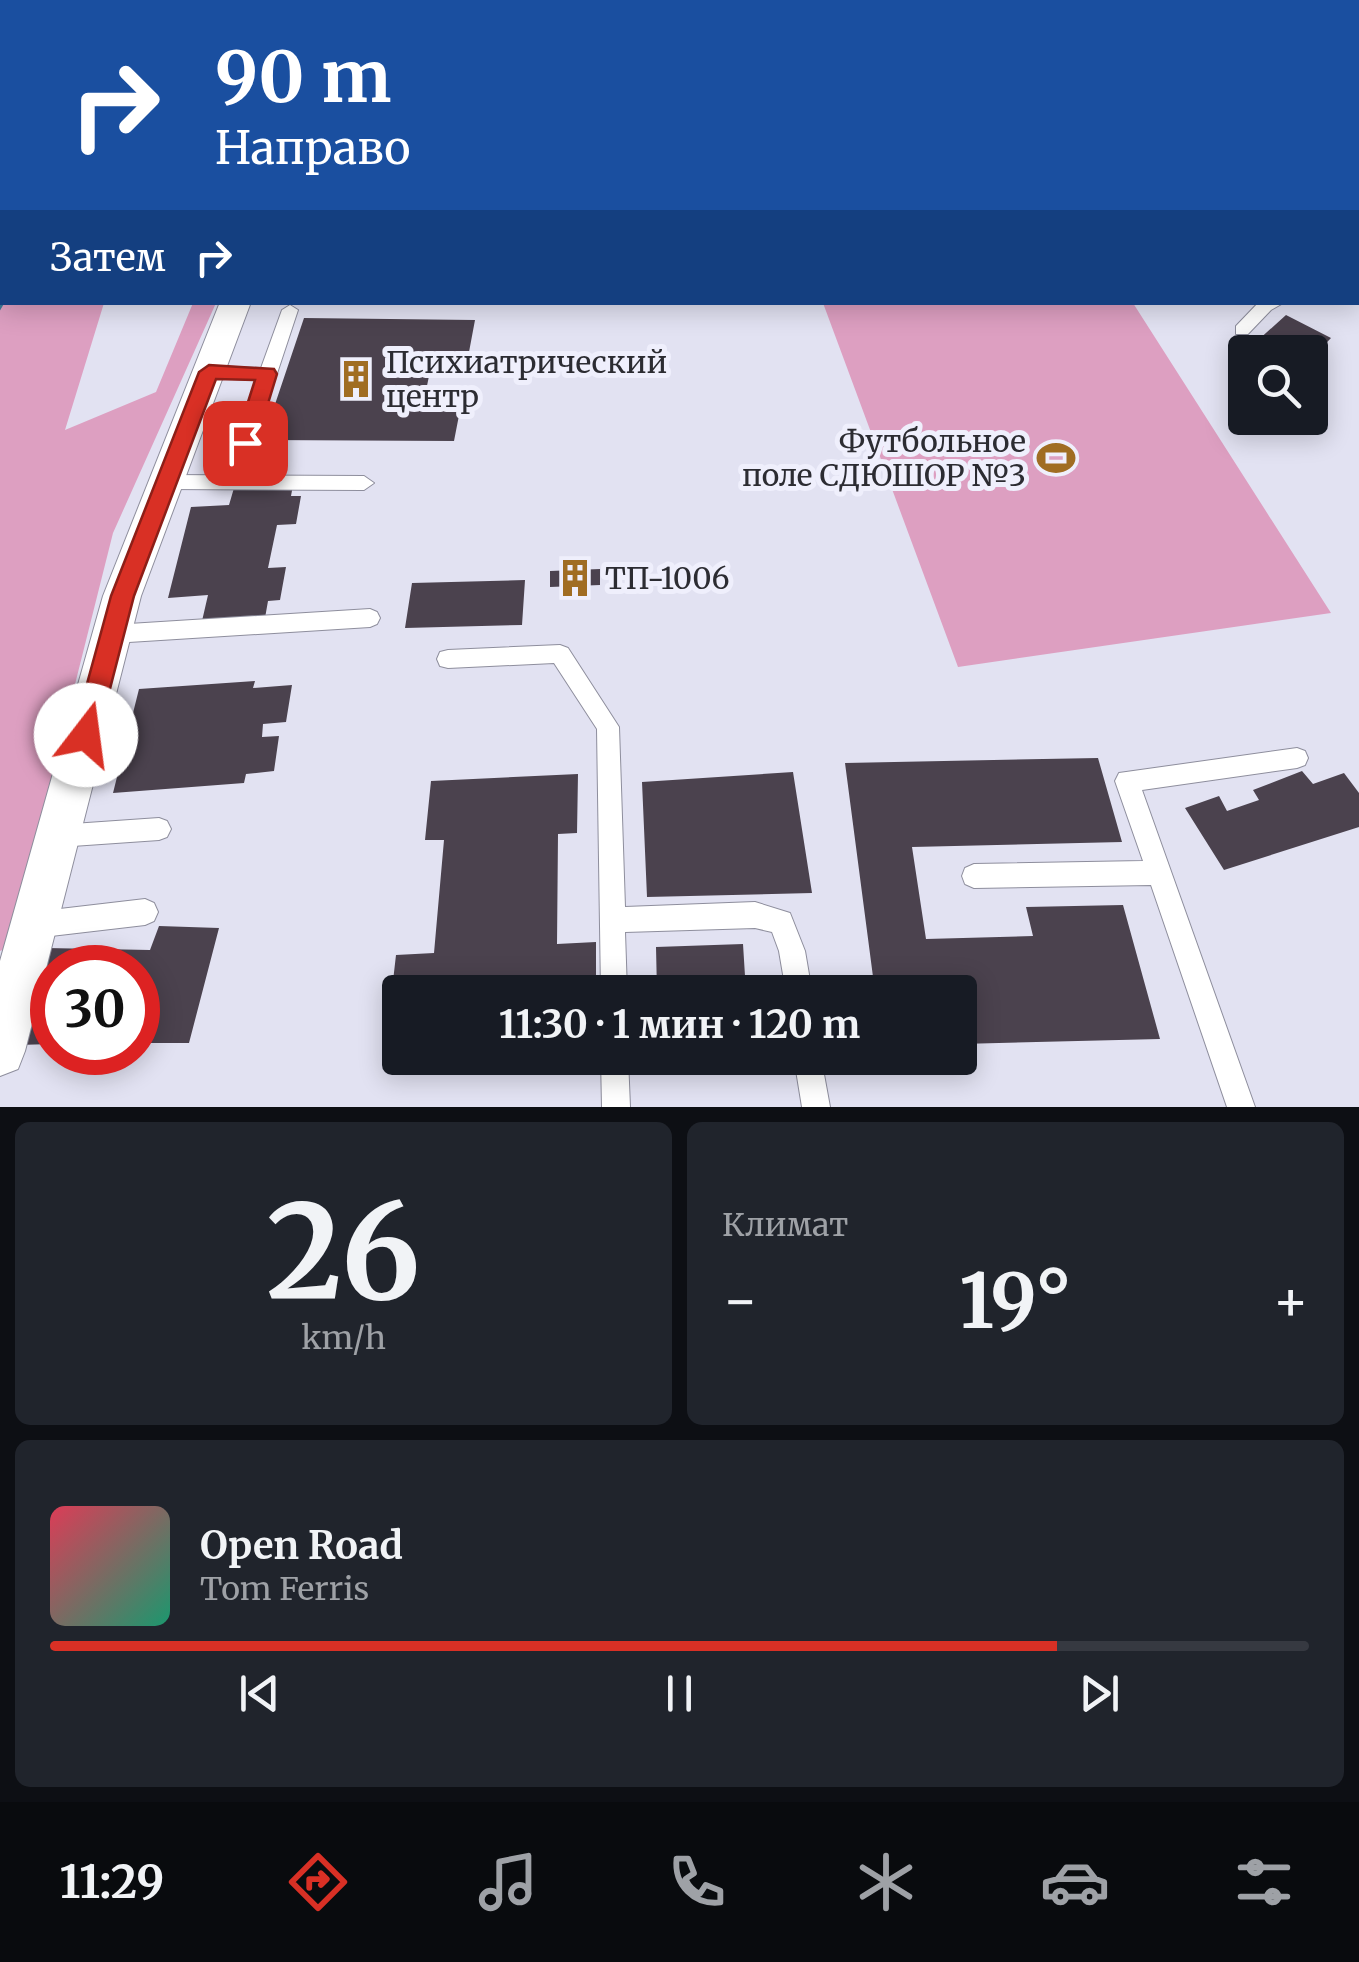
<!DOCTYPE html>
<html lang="ru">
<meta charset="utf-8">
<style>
:root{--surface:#171b24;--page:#20242c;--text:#f1f3f6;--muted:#9ea1a6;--line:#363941;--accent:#d93025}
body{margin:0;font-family:Merriweather,serif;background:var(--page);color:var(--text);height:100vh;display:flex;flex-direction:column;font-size:38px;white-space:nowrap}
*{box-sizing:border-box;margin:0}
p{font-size:32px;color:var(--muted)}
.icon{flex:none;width:55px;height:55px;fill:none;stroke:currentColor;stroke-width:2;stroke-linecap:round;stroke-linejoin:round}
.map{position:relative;height:1107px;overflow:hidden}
.drawer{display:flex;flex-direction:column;gap:15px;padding:15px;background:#0d0f14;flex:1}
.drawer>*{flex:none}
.banner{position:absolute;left:0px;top:0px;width:1360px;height:305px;box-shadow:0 5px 25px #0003;background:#1a4fa0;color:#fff;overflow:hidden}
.buttons{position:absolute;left:1228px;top:335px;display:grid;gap:20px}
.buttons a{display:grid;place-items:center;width:100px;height:100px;border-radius:10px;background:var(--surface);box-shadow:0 5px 25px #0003;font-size:50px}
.speed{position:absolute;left:30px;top:945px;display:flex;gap:20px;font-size:50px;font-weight:700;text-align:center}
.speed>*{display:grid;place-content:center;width:130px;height:130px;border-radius:50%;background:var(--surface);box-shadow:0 5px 25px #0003;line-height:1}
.speed .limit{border:15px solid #d22;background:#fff;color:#111}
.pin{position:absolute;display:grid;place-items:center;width:85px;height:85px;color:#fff;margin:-42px;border-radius:20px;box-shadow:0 5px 15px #0006}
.me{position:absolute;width:110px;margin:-55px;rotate:15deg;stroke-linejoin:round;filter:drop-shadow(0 0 8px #0008)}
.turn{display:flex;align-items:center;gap:35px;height:210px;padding:0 50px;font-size:45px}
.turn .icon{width:130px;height:130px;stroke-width:2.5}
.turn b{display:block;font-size:70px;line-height:85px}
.then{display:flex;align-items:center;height:95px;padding:0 50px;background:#0003;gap:20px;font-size:38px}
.big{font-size:75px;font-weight:700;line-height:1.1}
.drawer .card{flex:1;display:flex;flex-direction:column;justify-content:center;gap:15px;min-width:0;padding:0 35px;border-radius:15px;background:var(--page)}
.drawer .dial{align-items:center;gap:0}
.dial b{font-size:130px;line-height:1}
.song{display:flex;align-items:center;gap:30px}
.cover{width:120px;height:120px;border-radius:15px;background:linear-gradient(135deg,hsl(350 70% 55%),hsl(160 70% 35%))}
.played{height:10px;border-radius:5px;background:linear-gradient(90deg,var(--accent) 80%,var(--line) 80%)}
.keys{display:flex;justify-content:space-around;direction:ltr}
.heat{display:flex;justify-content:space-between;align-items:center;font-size:55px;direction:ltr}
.drawer .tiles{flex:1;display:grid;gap:15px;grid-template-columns:1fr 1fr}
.card:last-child{grid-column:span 2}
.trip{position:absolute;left:382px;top:975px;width:595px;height:100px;border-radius:10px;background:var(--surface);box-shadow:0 5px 25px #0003;font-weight:700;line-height:100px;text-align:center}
.dock{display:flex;height:160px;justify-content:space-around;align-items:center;background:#090b0e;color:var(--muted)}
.dock .icon{width:70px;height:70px}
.dock .selected{color:var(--accent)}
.dock b{font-size:45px;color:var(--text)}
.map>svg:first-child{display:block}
</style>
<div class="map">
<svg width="1359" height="1107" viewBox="0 0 1359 1107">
<rect width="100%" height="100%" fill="#e2e2f2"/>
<path fill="#dd9fc1" d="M3 303H104L65 430 156 392 193 303H216L113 533 9 947 0 951V308Z
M823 303H1133L1331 613 958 667Z"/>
<path fill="#429bc2" stroke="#3b7a97" stroke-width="2.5" d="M5 0H232L2 2 3 303 0 308V3Z"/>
<path fill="#4b424e" d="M1286 315 1331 338 1310 360V352H1275L1256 342Z
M304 318 475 320 469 352H434L423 405H461L454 441 263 440Z
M293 485 291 496H301L296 524 277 525 268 568 286 567 280 600 268 601 265 618 202 621 208 595 168 598 191 507 229 505 234 488Z
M600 569V585L550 587V571Z
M525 580 522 625 405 628 412 583Z
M255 681 253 688 292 685 286 722 263 724 262 737 279 736 274 771 246 774 244 783 113 793 139 689Z
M1098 758 1122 842 912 847 926 939 1033 936 1026 907 1123 905 1160 1039 960 1044V992H875L845 763Z
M1302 771 1313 784 1344 773 1359 793V827L1224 870 1185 808 1219 796 1227 811 1259 800 1253 790Z
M793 772 812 893 647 897 642 782Z
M578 774 577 833 558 834 557 944 596 942V992H400V1041L386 1042 396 955 434 953 444 840H425L431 781Z
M159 926 219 928 189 1043H138V968H52V1044L18 1045 46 948 150 950Z
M743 944 746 992H657L656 947Z
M447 1058H522V1061L447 1065Z
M658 1058H750V1067L658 1070Z"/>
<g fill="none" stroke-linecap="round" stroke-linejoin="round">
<g stroke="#8e8e9d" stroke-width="2">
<path id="service" d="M1358 35H1359V44L1358 43Z
M1358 281H1359V291H1358Z
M1259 302H1285L1271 310 1248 334H1236V326Z
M290 305 298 310 254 443 252 448H238L236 443 256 380 209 378 200 372 209 366 261 368 282 310Z
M167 475 364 476 374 483 364 490 167 489 158 482Z
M370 609 377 612 380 618 377 624 370 627 113 643 106 640 102 634 106 628 113 625Z
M560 645 568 648 619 727 625 907 755 902 790 913 805 951 812 992H786L779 951 772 932 755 928 625 932 627 992H601L597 729 554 663 448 668 440 666 437 659 440 652 448 650Z
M1297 748 1305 751 1308 758 1305 765 1297 768 1142 790 1255 1107H1227L1151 885 974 888 965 884 962 876 965 868 974 864 1143 861 1115 781 1119 773Z
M159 818 167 821 171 829 167 837 159 840 58 847 50 844 46 836 50 828 58 825Z
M145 899 154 903 158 912 154 921 145 925 34 938 25 934 21 925 25 916 34 912Z
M601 1058H628L630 1107H602Z
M794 1058H821L830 1107H802Z"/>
</g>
<g stroke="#8e8e9d" stroke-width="2">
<path id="minor" d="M1207 0H1230L1231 2H1208Z
M1358 97H1359V113H1358Z
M1358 163H1359V180H1358Z
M220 302H251L141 596 25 1051 18 1069 0 1076V961L103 596Z"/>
</g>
<use href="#service" fill="#fff" fill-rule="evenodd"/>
<use href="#minor" fill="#fff" fill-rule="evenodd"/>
</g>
<path fill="#d93025" stroke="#8d1f18" stroke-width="2.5" d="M209 365 274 369 277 374 256 443 245 450 235 443 255 380 216 379 134 596 98 735 95 743 86 747 76 743 73 735 111 596 199 372Z"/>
<defs>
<g id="building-bare" transform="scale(3)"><path d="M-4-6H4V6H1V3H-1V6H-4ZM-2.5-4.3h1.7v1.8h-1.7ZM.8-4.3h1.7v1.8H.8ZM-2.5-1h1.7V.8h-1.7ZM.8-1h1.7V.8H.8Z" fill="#a06d23" stroke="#efeffc" stroke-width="2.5" paint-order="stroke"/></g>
<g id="stadium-bare" transform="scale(3)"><path d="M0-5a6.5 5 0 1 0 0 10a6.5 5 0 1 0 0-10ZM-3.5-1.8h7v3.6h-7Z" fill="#a06d23" stroke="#efeffc" stroke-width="2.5" paint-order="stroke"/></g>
</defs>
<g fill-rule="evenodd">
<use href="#building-bare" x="356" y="379"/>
<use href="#stadium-bare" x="1056" y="458"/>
<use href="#building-bare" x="575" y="578"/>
</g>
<g text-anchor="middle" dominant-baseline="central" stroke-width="10" stroke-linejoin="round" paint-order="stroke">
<g font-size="30" fill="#2c2c32" stroke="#efeffc" text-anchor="start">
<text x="386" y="362">Психиатрический<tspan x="386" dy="34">центр</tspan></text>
<text x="1026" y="441" text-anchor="end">Футбольное<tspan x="1026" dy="34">поле СДЮШОР №3</tspan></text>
<text x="605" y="578">ТП-1006</text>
</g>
</g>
</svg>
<div class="buttons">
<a><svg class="icon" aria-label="search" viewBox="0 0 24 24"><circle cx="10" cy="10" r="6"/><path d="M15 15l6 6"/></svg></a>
</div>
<div class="speed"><div class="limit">30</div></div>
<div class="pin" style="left:245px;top:443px;background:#d93025"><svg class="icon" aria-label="arrive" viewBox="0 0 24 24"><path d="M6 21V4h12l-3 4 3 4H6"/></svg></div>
<svg class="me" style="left:86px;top:735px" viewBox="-20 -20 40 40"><circle r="19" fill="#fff"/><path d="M0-13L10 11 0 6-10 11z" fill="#d93025"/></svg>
<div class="trip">11:30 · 1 мин · 120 m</div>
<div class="banner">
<div class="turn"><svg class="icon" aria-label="right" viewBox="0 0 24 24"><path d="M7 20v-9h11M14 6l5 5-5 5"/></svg><div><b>90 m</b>Направо</div></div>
<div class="then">Затем<svg class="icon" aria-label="right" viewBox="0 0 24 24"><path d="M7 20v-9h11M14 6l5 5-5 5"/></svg></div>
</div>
</div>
<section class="drawer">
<div class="tiles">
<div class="card dial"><b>26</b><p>km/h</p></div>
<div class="card"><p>Климат</p>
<div class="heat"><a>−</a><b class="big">19°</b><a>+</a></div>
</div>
<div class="card">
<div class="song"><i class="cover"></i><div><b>Open Road</b><p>Tom Ferris</p></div></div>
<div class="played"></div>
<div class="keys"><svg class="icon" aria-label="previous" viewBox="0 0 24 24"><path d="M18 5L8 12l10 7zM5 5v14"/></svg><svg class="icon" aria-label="pause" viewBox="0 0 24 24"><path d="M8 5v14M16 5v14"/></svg><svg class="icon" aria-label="next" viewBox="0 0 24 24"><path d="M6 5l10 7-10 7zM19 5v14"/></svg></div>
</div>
</div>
</section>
<nav class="dock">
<b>11:29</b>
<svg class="icon selected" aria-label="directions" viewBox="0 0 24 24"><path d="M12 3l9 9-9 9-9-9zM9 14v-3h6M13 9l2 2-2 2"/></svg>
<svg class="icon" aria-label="music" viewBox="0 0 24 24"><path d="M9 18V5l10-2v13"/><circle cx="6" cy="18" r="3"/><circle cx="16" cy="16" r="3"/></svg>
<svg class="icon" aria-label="phone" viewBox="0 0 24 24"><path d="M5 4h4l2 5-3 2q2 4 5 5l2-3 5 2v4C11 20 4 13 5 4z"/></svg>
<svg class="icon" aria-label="climate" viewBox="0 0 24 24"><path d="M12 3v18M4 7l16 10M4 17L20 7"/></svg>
<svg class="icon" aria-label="car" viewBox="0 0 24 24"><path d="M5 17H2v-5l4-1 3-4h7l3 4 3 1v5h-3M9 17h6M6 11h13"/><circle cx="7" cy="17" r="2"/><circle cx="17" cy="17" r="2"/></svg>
<svg class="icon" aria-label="filters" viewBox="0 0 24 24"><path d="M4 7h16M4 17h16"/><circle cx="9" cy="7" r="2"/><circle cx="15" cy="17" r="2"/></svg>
</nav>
